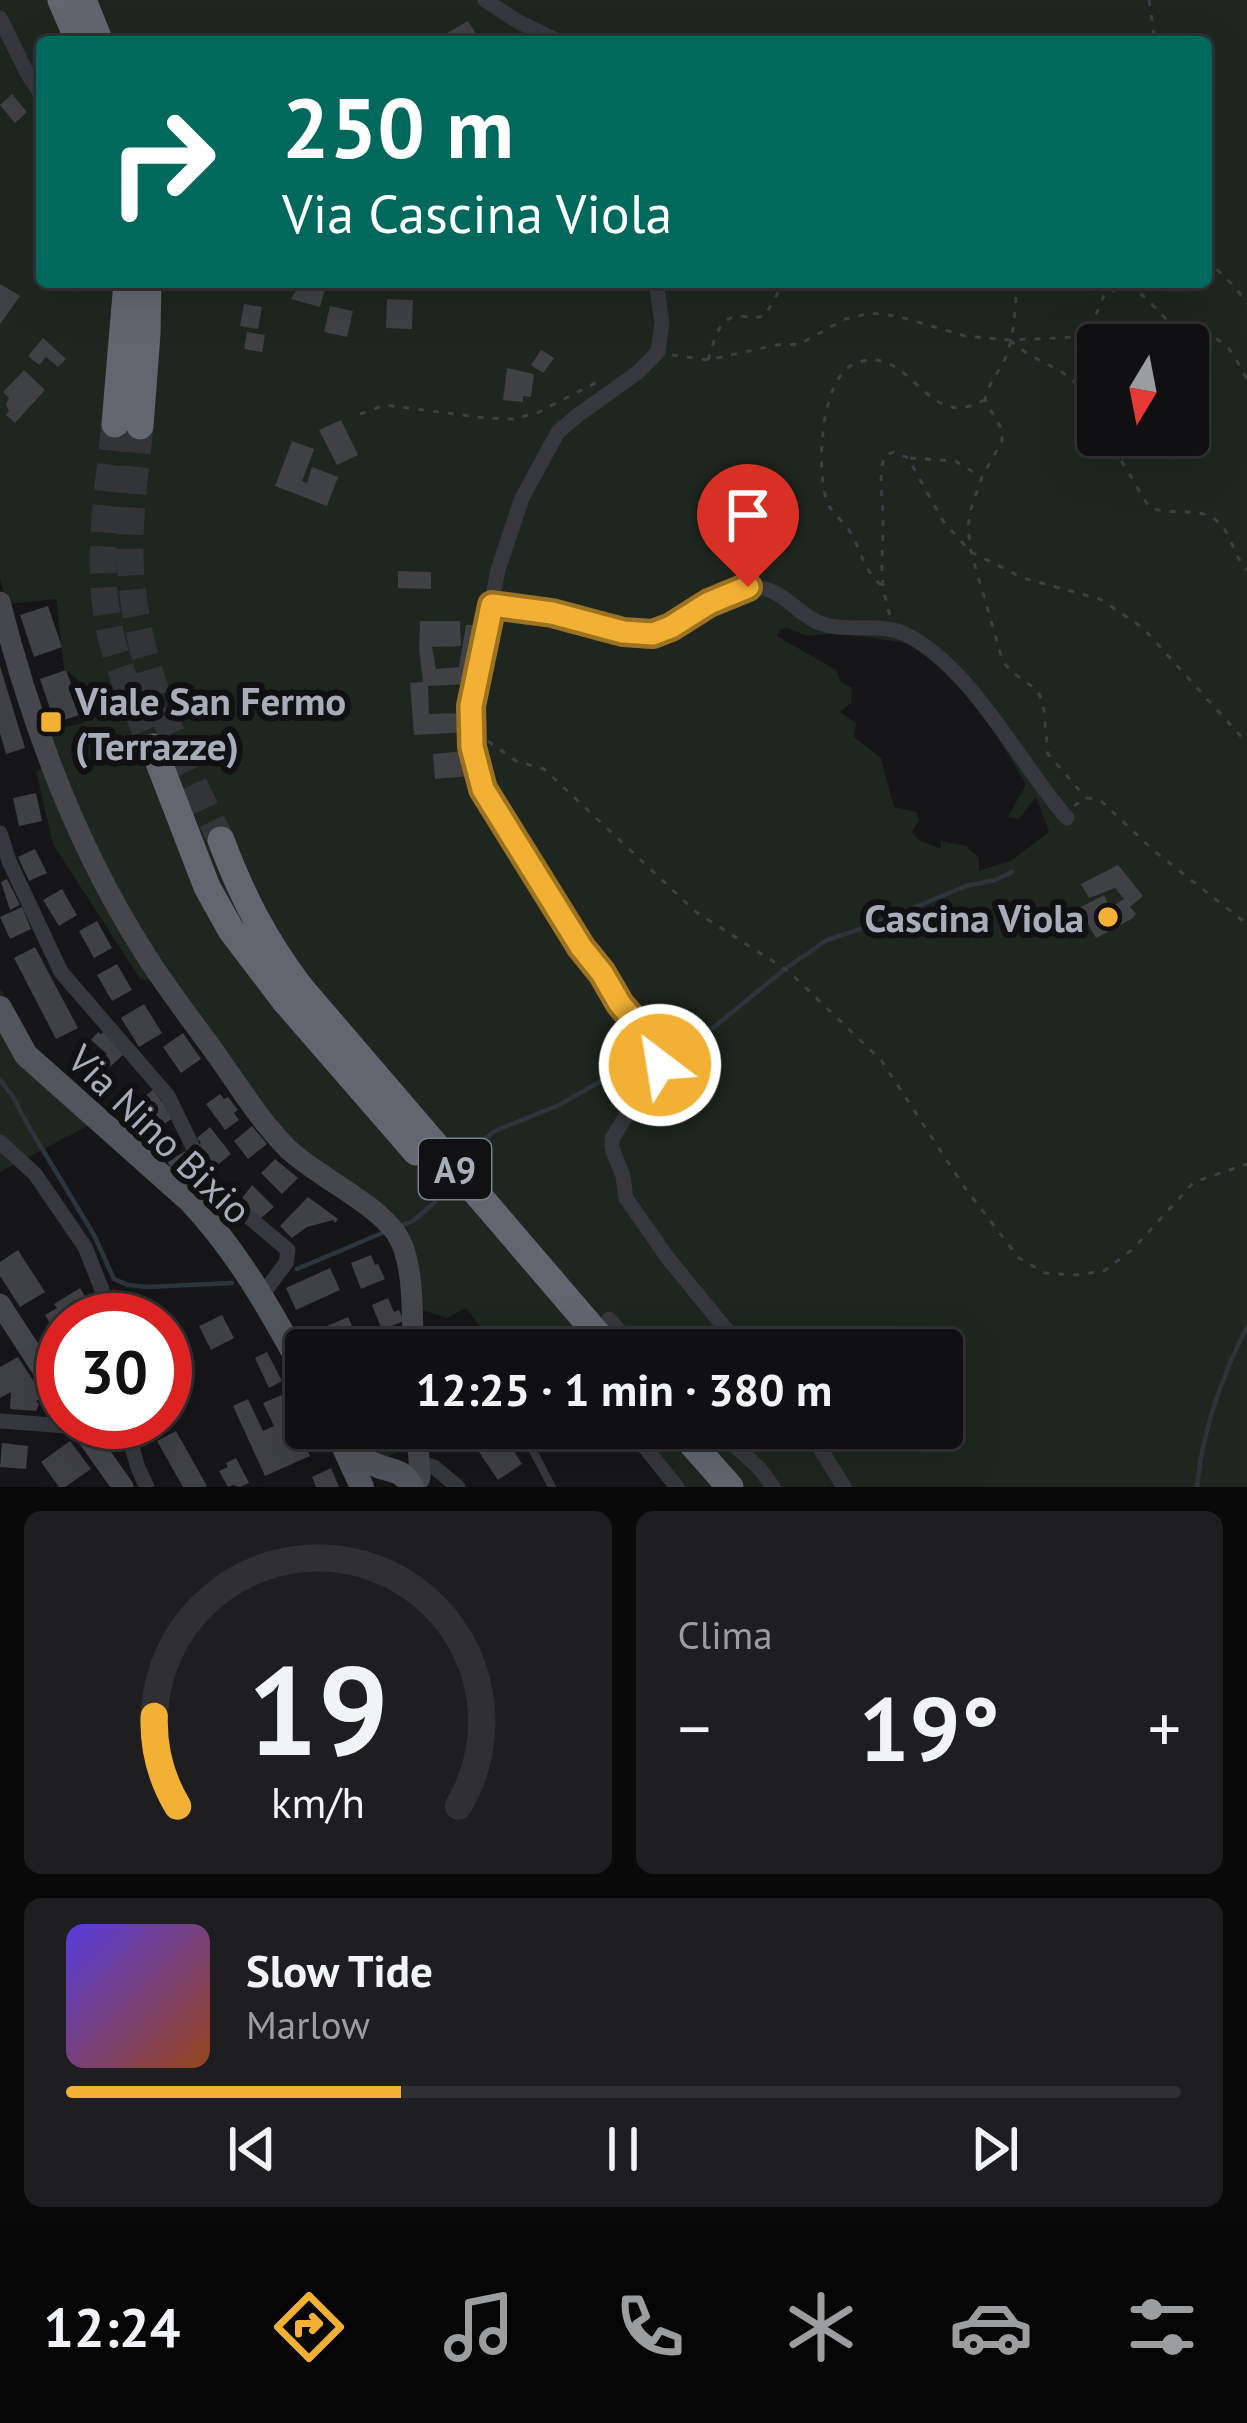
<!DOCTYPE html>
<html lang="it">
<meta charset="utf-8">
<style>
:root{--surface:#101012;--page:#1e1e20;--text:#f1f3f6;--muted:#9c9d9f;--line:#303032;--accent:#f2b134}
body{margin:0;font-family:"PT Sans",sans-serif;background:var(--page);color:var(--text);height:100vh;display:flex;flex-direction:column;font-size:45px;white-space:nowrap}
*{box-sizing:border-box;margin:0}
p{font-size:39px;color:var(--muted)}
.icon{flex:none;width:66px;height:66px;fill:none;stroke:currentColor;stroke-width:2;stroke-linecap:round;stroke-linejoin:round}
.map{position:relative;height:1487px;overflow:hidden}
.sheet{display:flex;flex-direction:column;gap:24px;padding:24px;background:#09090a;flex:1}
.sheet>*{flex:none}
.hud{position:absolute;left:36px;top:36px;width:1176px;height:252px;border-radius:12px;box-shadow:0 12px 48px #0002,0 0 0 3px var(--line);background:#00695c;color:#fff;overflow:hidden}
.needle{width:78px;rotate:190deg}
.fabs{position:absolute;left:1077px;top:324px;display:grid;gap:24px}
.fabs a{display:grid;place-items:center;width:132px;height:132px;border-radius:12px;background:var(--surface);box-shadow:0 12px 48px #0002,0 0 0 3px var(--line);font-size:60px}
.speed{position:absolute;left:36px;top:1293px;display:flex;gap:24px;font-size:60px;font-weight:700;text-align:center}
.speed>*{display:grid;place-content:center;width:156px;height:156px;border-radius:50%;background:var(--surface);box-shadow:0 12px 48px #0002,0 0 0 3px var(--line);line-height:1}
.speed .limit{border:18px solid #d22;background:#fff;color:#111}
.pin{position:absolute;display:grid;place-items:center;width:102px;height:102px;color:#fff;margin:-123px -51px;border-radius:50% 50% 50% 0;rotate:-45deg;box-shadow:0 0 12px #0007}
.pin .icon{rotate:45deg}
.me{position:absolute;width:132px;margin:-66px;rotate:329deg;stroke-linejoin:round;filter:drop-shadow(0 0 9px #0008)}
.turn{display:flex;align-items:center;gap:42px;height:252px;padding:0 48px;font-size:54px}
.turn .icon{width:156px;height:156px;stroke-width:2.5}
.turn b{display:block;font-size:84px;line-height:102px}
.big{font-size:90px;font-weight:800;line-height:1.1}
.sheet .tile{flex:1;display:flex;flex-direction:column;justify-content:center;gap:18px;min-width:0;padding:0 42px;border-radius:18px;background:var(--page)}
.sheet .dial{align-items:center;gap:0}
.dial svg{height:312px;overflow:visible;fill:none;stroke:var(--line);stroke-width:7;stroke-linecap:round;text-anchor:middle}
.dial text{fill:var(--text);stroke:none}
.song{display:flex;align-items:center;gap:36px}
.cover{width:144px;height:144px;border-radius:18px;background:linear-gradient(135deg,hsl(250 70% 55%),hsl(20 70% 35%))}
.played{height:12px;border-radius:6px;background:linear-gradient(90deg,var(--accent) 30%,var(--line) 30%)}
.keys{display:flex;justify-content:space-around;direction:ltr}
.heat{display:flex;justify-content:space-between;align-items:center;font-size:66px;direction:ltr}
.sheet .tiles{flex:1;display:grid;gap:24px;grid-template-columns:1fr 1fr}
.tile:last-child{grid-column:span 2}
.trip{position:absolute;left:285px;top:1329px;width:678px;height:120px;border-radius:12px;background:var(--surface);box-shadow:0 12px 48px #0002,0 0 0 3px var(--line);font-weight:800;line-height:120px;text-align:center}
.dock{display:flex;height:192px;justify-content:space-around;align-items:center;background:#060607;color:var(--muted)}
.dock .icon{width:84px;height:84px}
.dock .current{color:var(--accent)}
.dock b{font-size:54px;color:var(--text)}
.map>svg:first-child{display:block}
</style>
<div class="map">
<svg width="1247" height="1487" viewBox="0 0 1247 1487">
<rect width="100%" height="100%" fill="#161618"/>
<path fill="#1e261f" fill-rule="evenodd" d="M0 0H1247V1487H682L617 1428H942V1350H530L492 1342 466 1308 447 1318 413 1307 416 1277 408 1230 391 1210 346 1184 282 1138 171 983 140 979 53 844 36 771 56 764 47 731 84 723 81 683 64 668 56 599 7 604 0 578ZM42 42H1206V282H42ZM1098 345H1188V435H1098ZM787 628 807 636 839 633 912 644 936 657 990 725 1026 784 1008 817 1019 819 1036 797 1049 832 1012 860 979 871V858L966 846 941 841V849L919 840 912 832 919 820 916 812 894 807 881 758 854 737 856 723 840 712 851 703 852 688 841 682 836 670 777 636 780 630Z
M0 988 36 1055 101 1119 0 1172Z
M352 1428H410L402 1450 387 1457 371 1450Z"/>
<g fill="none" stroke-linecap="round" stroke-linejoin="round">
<path stroke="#2c353c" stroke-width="4.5" d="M665 1054 713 1028 785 969 827 940 869 926 966 886 995 880 1012 872
M0 1080 12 1095 26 1122 94 1235 114 1279 128 1285 147 1287 232 1283
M467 1152 495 1131 559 1105 617 1072 655 1059
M400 1226 413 1221 435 1202
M297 1269 387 1231
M1197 1487C1202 1433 1222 1376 1247 1327"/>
</g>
<path fill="#404145" d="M468 21 478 37 469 42H432Z
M12 94 27 112 15 123 0 105Z
M301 282H327L320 307 291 299Z
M0 284 20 296 0 324Z
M387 299 413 300 412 329 386 328Z
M244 304 262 307 258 329 240 326Z
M330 306 353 311 347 337 324 332Z
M247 332 265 335 262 352 244 349Z
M43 338 66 359 58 367 46 357 39 365 28 356Z
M541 350 554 358 543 373 531 365Z
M507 368 534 374 531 397 523 396V402L503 400Z
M24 370 45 390 15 423 6 415 9 411 6 405 9 398 3 392Z
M341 420 358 455 337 465 319 430Z
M292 441 314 449 302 481 307 483 312 467 338 477 327 506 275 486Z
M398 571 431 572V589L398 588Z
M48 606 62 647 34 657 20 615Z
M420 621H460L461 646 432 647 436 669 459 667 466 625H482L472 684 428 686 429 714 467 713 468 732 414 735 410 683 423 682 419 649Z
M0 666 25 748 6 754 0 733Z
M66 670 82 714 55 723 40 679Z
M465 751 468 776 435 779 433 754Z
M36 793 42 821 19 826 13 798Z
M35 849 47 873 29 881 18 857Z
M1118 865 1143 896 1130 907 1136 914 1130 920 1096 938 1079 908 1104 895 1110 908 1124 899 1115 888 1089 898 1081 884Z
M7 879 20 905 10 910 1 882Z
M62 889 77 915 59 926 43 900Z
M22 907 31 929 10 939 0 917Z
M97 921 112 948 94 958 79 931Z
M35 947 78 1028 56 1039 14 958Z
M117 964 132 990 112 1001 97 975Z
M144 1004 162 1033 139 1047 121 1018Z
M104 1031 127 1051 98 1078 90 1068 107 1054 91 1040 98 1032 101 1034Z
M183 1033 201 1059 181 1073 163 1047Z
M153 1090 174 1117 155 1131 135 1103Z
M220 1094 224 1099 228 1097 238 1110 234 1113 239 1120 225 1130 206 1104Z
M252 1126 267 1144 248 1159 234 1141Z
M210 1127 231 1154 216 1166 198 1145 201 1143 197 1138Z
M186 1151 196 1169 193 1170 212 1189 201 1200 177 1179 167 1161Z
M275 1159 298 1178 282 1194 261 1173Z
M252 1185 274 1207 259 1220 240 1201Z
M308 1197 338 1219 335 1223 333 1220 307 1227 292 1238 280 1226Z
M18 1250 45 1292 20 1307 0 1276V1262Z
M371 1255 375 1265 378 1264 385 1279 361 1289 351 1263Z
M330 1268 340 1290 296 1310 286 1288Z
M80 1288 93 1309 87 1313 91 1320H63V1329L56 1333 45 1315 57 1308 54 1304Z
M388 1298 394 1312 399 1310 404 1321 382 1330 372 1305Z
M222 1315 234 1338 211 1350 199 1326Z
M348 1317 363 1350H339L327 1326Z
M267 1352 282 1381 269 1388 255 1358Z
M18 1357 44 1397 36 1401 39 1404 36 1411 10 1409 11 1392 0 1398V1367Z
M282 1395 310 1456 265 1476 233 1406 248 1399 263 1431 274 1426 263 1403Z
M570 1428H587L594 1437 578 1450 565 1432Z
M176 1431 207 1486 204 1487H183L157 1441Z
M504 1436 522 1464 498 1480 479 1452Z
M70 1441 91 1469 65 1487H59L41 1462Z
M2 1443 28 1446 26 1469 0 1467Z
M236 1458 249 1483 240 1487 233 1485 228 1487 219 1471 228 1467 226 1463Z
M331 1468 339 1487H316L312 1477Z"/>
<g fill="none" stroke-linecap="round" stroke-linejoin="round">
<path stroke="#333438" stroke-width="15" stroke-dasharray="15 8" stroke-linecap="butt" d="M577 1350 601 1327"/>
<path stroke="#333438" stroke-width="27" stroke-dasharray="27 14" stroke-linecap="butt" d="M115 424C108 492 95 564 110 632 119 672 136 709 153 747
M140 426C135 476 127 526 131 576 138 670 180 757 221 840"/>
<path stroke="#3d3f44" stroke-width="3" stroke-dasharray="6 9" stroke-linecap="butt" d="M1149 0 1155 42
M1206 106 1210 113 1206 127
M1206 259 1235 287 1247 304
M1017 282C1015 306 1015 331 1007 354 1001 371 988 382 985 400L1002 430V441L982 477 970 512 968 528 971 552 1003 662 1012 672 1037 690 1043 702 1048 754 1086 798
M1010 340C1031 360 1051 363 1070 378 1083 388 1090 407 1098 421
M672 355 708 360 776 345 800 344 845 319 871 313 897 316 965 336 1010 340 1079 337 1088 334 1104 295C1112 291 1121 286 1131 289 1149 295 1158 316 1175 325 1191 334 1213 332 1227 347 1235 355 1241 369 1247 379
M708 360C713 346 717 320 734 317 745 315 754 319 765 316L784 282
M360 414 385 405 485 418 512 419 537 413 599 381
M1106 435 1149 507C1170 516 1199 506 1216 520 1232 532 1233 557 1247 570
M910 458 955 461 980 476
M881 585C863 570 861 549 849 530 842 520 831 513 827 501 816 470 820 379 854 364 901 343 919 407 959 408 968 408 976 403 985 400
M890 615C878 579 883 561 883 525 884 502 877 478 885 455L894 452 908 458 943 521 971 552 1023 578 1100 599 1143 628 1247 743
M488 741 516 761 544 769 696 912 788 971 881 1060 965 1188 1019 1258 1045 1273 1075 1275 1104 1271 1133 1249 1194 1182 1247 1164
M1074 806 1086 798 1099 799 1153 850 1247 924"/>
<path stroke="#37383d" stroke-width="8" d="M475 1347 476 1350
M521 1428 552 1487"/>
<path stroke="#37383d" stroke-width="15" d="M485 0 517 21 560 42
M0 18 27 73 42 96
M656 282 662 322 658 352 637 373 578 415 558 432 522 498 498 570 471 705 473 747 483 789 581 947 602 973 620 1005 659 1050 660 1065 652 1085 642 1100 624 1119 612 1139V1148L623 1176 626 1198 667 1257 743 1350
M492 606C513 608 535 609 555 614 586 621 621 639 653 634 688 628 714 591 752 588 778 585 794 610 815 621 844 635 877 621 905 634 972 667 1018 762 1067 818
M0 833 9 861 61 972 168 1096 206 1174 226 1198 288 1250 286 1263 262 1295
M0 1142 35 1174 85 1247 114 1320
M609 1319 636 1350
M0 1421 80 1427
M125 1422 138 1468 147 1487
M629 1428 677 1487
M716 1428 760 1469 773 1487
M816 1428 821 1450 844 1487
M420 1463 434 1467 458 1487"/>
<path stroke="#45474d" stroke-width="21" d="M0 602C31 724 75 843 142 949 164 985 191 1019 216 1054 239 1086 260 1121 288 1149 318 1177 374 1202 396 1233 415 1261 412 1317 413 1350
M0 1304 63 1401
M77 1422 123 1487
M414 1487 420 1478 417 1428"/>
<path stroke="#53555c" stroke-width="24" d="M0 1008 26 1055 190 1201C239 1253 272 1313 306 1375
M335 1428 362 1487
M348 1451C358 1456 368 1462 378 1466 394 1472 403 1470 412 1487"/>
<path stroke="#63666e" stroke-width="27" d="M61 0 79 42
M83 0 100 42
M115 424 127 282
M140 426 147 334 148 282
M153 747 207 887 231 930 285 1001
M221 840C242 896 264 939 300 987
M678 1428 730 1487"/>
<path stroke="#63666e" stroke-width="27" d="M300 987 611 1350
M285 1001 416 1152"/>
</g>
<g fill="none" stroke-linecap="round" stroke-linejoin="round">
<g stroke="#9d7322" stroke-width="30">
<path id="route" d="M660 1065 659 1050 620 1004 602 973 581 947 483 789 472 747 471 706 492 605 552 613 623 632 653 634 671 627 709 603 748 587"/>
</g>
<use href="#route" stroke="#f2b134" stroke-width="21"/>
</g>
<g fill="#f2b134" stroke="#111113" stroke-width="4.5">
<rect x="39" y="710" width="24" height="24" rx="6"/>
<circle cx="1108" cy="917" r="12"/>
</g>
<g text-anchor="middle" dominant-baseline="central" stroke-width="12" stroke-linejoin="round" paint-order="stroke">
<rect fill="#111113" stroke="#7b7e86" stroke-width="3" x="419" y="1139" width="72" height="60" rx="9"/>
<g font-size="36" font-weight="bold" fill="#a8adb8">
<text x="455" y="1169">A9</text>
</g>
<g font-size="39" font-weight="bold" fill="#a8adb8" stroke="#111113" text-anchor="start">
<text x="75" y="700">Viale San Fermo<tspan x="75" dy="45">(Terrazze)</tspan></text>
<text x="1084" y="917" text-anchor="end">Cascina Viola</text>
</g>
<g font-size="39" fill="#a8adb8" stroke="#111113">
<text transform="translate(160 1134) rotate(44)">Via Nino Bixio</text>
</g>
</g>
</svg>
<div class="fabs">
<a><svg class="needle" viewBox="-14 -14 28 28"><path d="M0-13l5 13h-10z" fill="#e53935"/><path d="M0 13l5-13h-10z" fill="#9c9d9f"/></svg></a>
</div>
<div class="speed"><div class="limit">30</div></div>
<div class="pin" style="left:748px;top:587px;background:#d93025"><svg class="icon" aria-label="arrive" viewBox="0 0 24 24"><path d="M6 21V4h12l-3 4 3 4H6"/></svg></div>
<svg class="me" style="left:660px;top:1065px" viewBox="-20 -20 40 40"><circle r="17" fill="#f2b134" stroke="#fff" stroke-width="3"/><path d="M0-11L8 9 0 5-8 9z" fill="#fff"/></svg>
<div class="trip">12:25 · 1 min · 380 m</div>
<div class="hud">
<div class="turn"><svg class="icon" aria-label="right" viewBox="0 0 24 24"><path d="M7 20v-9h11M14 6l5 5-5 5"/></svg><div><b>250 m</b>Via Cascina Viola</div></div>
</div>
</div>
<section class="sheet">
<div class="tiles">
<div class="tile dial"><svg viewBox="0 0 100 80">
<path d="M14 69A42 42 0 1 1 86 69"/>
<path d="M14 69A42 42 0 0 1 8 46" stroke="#f2b134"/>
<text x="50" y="56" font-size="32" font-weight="700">19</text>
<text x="50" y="72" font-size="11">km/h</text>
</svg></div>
<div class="tile"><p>Clima</p>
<div class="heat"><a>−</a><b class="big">19°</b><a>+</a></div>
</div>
<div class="tile">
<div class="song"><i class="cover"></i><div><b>Slow Tide</b><p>Marlow</p></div></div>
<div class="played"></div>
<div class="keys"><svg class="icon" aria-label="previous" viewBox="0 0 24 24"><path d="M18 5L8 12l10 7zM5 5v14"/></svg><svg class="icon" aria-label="pause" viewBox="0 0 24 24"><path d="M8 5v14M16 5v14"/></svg><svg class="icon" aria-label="next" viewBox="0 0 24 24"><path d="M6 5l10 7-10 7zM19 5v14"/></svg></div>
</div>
</div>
</section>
<nav class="dock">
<b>12:24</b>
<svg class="icon current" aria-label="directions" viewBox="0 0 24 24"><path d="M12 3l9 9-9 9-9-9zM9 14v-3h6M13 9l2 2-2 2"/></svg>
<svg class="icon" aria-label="music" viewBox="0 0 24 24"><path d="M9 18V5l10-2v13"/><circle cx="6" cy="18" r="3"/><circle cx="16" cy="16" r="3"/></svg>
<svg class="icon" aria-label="phone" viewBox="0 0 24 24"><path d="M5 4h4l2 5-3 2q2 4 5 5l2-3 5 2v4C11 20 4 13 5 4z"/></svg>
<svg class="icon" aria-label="climate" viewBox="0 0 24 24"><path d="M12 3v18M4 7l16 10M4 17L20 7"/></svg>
<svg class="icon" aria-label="car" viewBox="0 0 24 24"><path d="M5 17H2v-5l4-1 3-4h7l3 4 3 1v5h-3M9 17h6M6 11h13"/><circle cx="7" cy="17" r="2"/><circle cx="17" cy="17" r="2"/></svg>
<svg class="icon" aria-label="filters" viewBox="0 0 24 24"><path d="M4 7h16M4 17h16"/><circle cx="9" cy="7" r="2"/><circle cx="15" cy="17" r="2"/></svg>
</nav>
